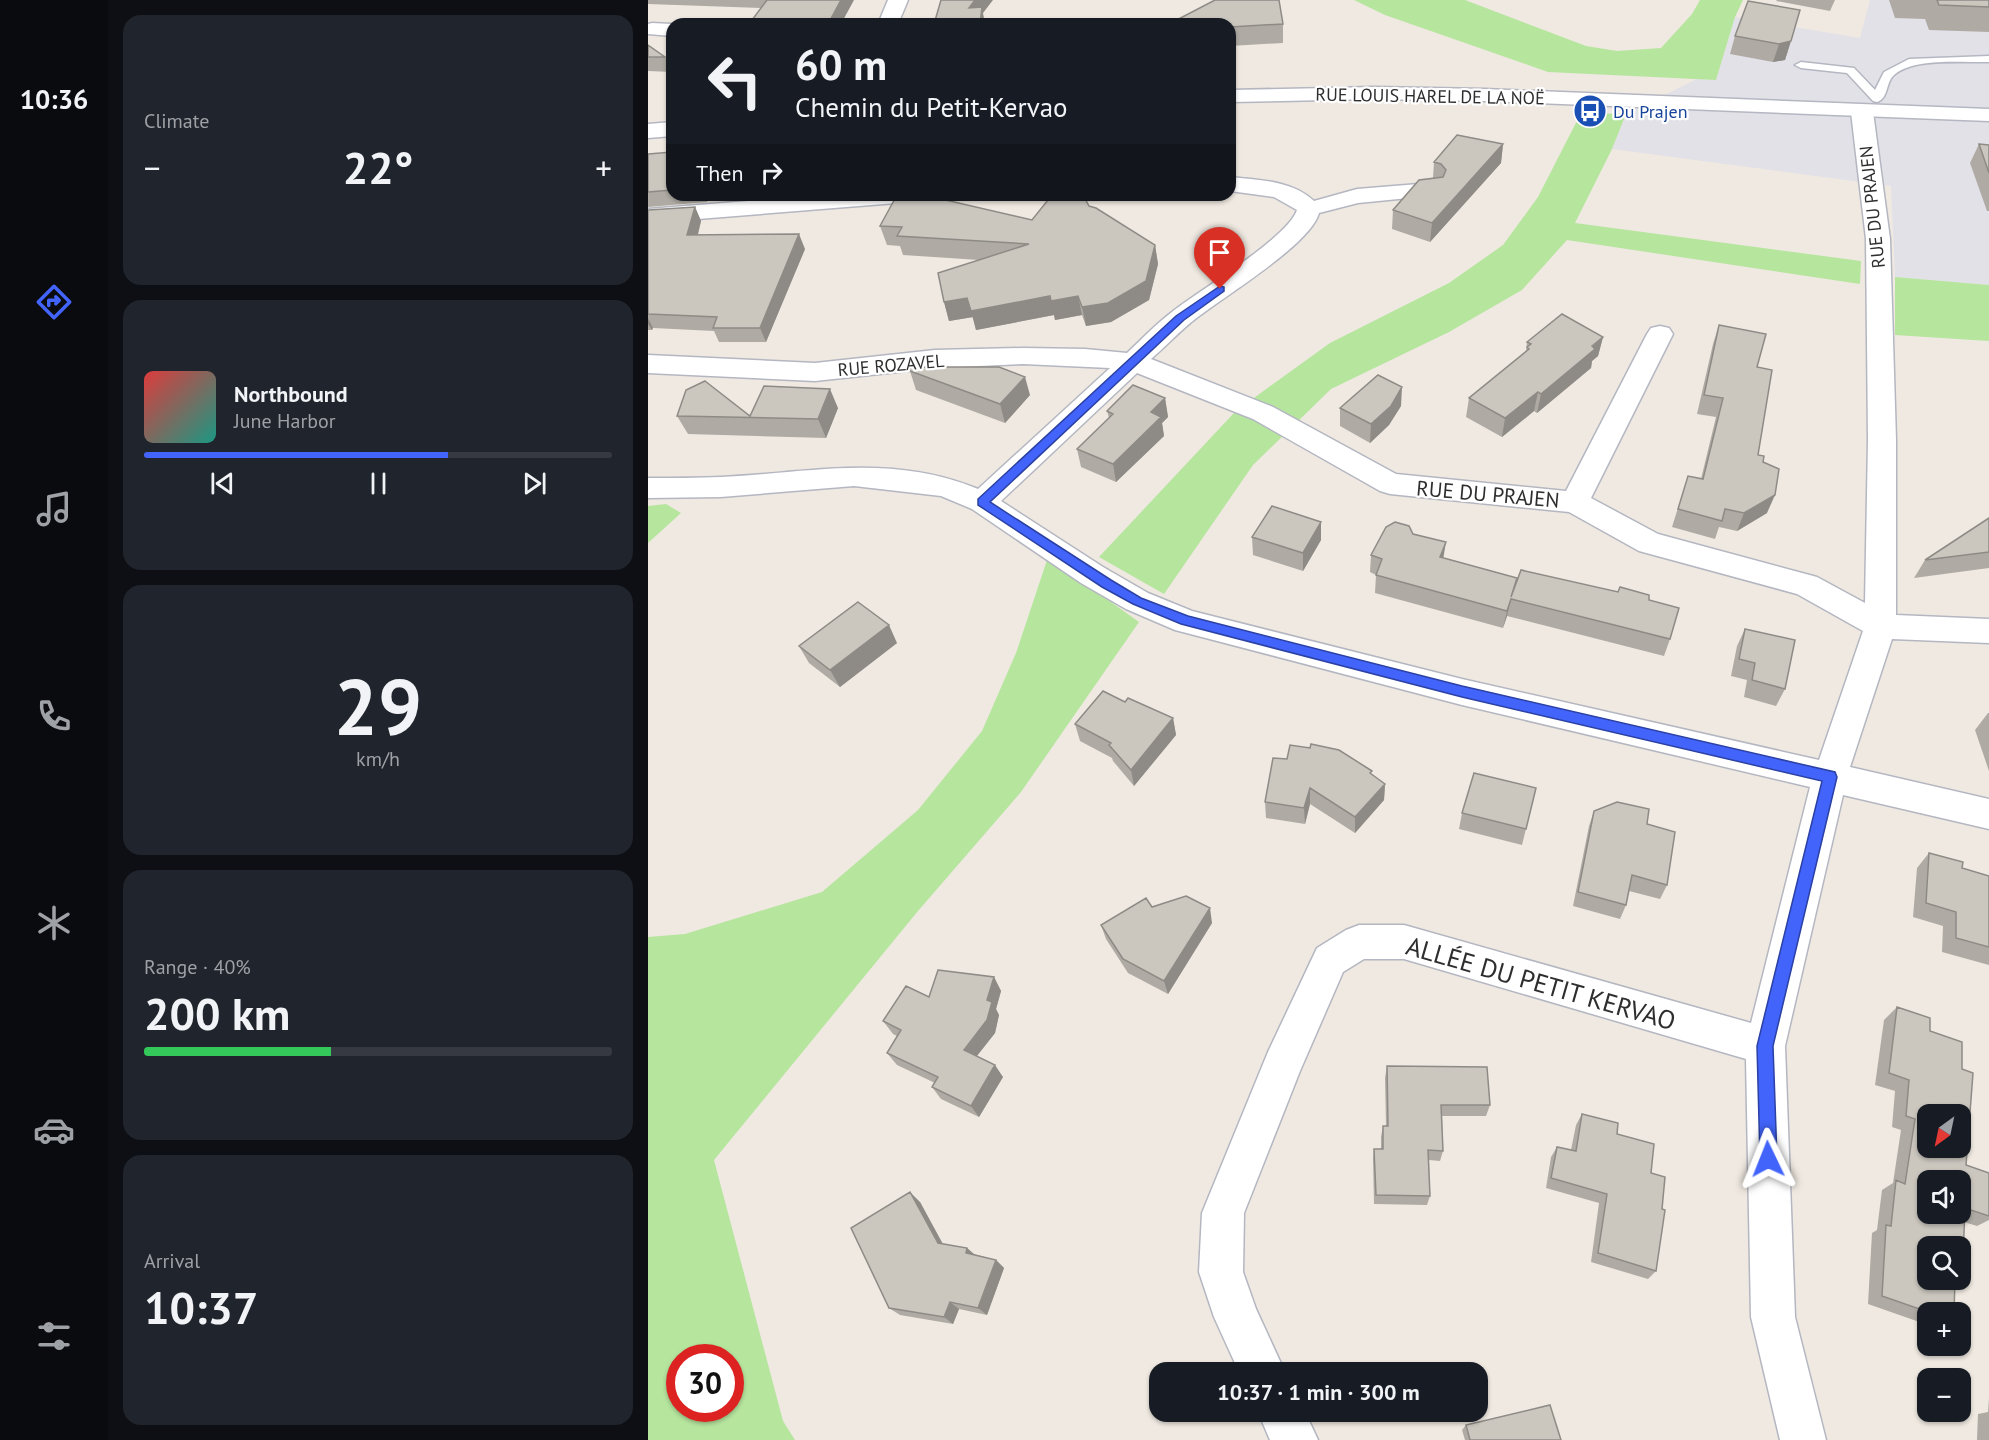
<!DOCTYPE html>
<meta charset="utf-8">
<style>
:root{--surface:#171b24;--page:#20242c;--text:#f1f3f6;--muted:#9ea1a6;--line:#363941;--accent:#4264fb}
body{margin:0;font-family:"PT Sans",sans-serif;background:var(--page);color:var(--text);height:100vh;display:flex;flex-direction:column;font-size:22px;white-space:nowrap}
*{box-sizing:border-box;margin:0}
p{font-size:20px;color:var(--muted)}
.icon{flex:none;width:33px;height:33px;fill:none;stroke:currentColor;stroke-width:2;stroke-linecap:round;stroke-linejoin:round}
.map{position:relative;flex:1;overflow:hidden}
.sheet{display:flex;flex-direction:column;gap:15px;padding:15px;background:#0d0f14;width:540px}
.sheet>*{flex:none}
.hud{position:absolute;left:18px;top:18px;width:570px;height:183px;border-radius:18px;box-shadow:0 2px 4px #0004;background:#171b24;color:var(--text);overflow:hidden}
.needle{width:39px;rotate:213deg}
.fabs{position:absolute;left:1269px;top:1104px;display:grid;gap:12px}
.fabs a{display:grid;place-items:center;width:54px;height:54px;border-radius:12px;background:var(--surface);box-shadow:0 2px 4px #0004;font-size:30px}
.speed{position:absolute;left:18px;top:1344px;display:flex;gap:12px;font-size:30px;font-weight:700;text-align:center}
.speed>*{display:grid;place-content:center;width:78px;height:78px;border-radius:50%;background:var(--surface);box-shadow:0 2px 4px #0004;line-height:1}
.speed .limit{border:9px solid #d22;background:#fff;color:#111}
.pin{position:absolute;display:grid;place-items:center;width:51px;height:51px;color:#fff;margin:-62px -26px;border-radius:50% 50% 50% 0;rotate:-45deg;box-shadow:0 0 6px #0007}
.pin .icon{rotate:45deg}
.me{position:absolute;width:66px;margin:-33px;rotate:358deg;stroke-linejoin:round;filter:drop-shadow(0 0 4px #0008)}
.turn{display:flex;align-items:center;gap:21px;height:126px;padding:0 30px;font-size:27px}
.turn .icon{width:78px;height:78px;stroke-width:2.5}
.turn b{display:block;font-size:42px;line-height:51px}
.then{display:flex;align-items:center;height:57px;padding:0 30px;background:#0003;gap:12px;font-size:22px}
.big{font-size:45px;font-weight:600;line-height:1.1}
.sheet .widget{flex:1;display:flex;flex-direction:column;justify-content:center;gap:9px;min-width:0;padding:0 21px;border-radius:18px;background:var(--page)}
.sheet .dial{align-items:center;gap:0}
.dial b{font-size:78px;line-height:1}
.song{display:flex;align-items:center;gap:18px}
.cover{width:72px;height:72px;border-radius:9px;background:linear-gradient(135deg,hsl(0 70% 55%),hsl(170 70% 35%))}
.played{height:6px;border-radius:3px;background:linear-gradient(90deg,var(--accent) 65%,var(--line) 65%)}
.keys{display:flex;justify-content:space-around;direction:ltr}
.heat{display:flex;justify-content:space-between;align-items:center;font-size:33px;direction:ltr}
.charge{height:9px;border-radius:4px;background:linear-gradient(90deg,#34c759 40%,var(--line) 0)}
.trip{position:absolute;left:501px;top:1362px;width:339px;height:60px;border-radius:18px;background:var(--surface);box-shadow:0 2px 4px #0004;font-weight:600;line-height:60px;text-align:center}
main{display:flex;flex:1;min-height:0}
.tabs{display:flex;flex-direction:column;width:108px;justify-content:space-around;align-items:center;background:#090b0e;color:var(--muted)}
.tabs .icon{width:42px;height:42px}
.tabs .selected{color:var(--accent)}
.tabs b{font-size:27px;color:var(--text)}
.map>svg:first-child{display:block}
</style>
<main>
<nav class="tabs">
<b>10:36</b>
<svg class="icon selected" aria-label="directions" viewBox="0 0 24 24"><path d="M12 3l9 9-9 9-9-9zM9 14v-3h6M13 9l2 2-2 2"/></svg>
<svg class="icon" aria-label="music" viewBox="0 0 24 24"><path d="M9 18V5l10-2v13"/><circle cx="6" cy="18" r="3"/><circle cx="16" cy="16" r="3"/></svg>
<svg class="icon" aria-label="phone" viewBox="0 0 24 24"><path d="M5 4h4l2 5-3 2q2 4 5 5l2-3 5 2v4C11 20 4 13 5 4z"/></svg>
<svg class="icon" aria-label="climate" viewBox="0 0 24 24"><path d="M12 3v18M4 7l16 10M4 17L20 7"/></svg>
<svg class="icon" aria-label="car" viewBox="0 0 24 24"><path d="M5 17H2v-5l4-1 3-4h7l3 4 3 1v5h-3M9 17h6M6 11h13"/><circle cx="7" cy="17" r="2"/><circle cx="17" cy="17" r="2"/></svg>
<svg class="icon" aria-label="filters" viewBox="0 0 24 24"><path d="M4 7h16M4 17h16"/><circle cx="9" cy="7" r="2"/><circle cx="15" cy="17" r="2"/></svg>
</nav>
<section class="sheet">
<div class="widget"><p>Climate</p>
<div class="heat"><a>−</a><b class="big">22°</b><a>+</a></div>
</div>
<div class="widget">
<div class="song"><i class="cover"></i><div><b>Northbound</b><p>June Harbor</p></div></div>
<div class="played"></div>
<div class="keys"><svg class="icon" aria-label="previous" viewBox="0 0 24 24"><path d="M18 5L8 12l10 7zM5 5v14"/></svg><svg class="icon" aria-label="pause" viewBox="0 0 24 24"><path d="M8 5v14M16 5v14"/></svg><svg class="icon" aria-label="next" viewBox="0 0 24 24"><path d="M6 5l10 7-10 7zM19 5v14"/></svg></div>
</div>
<div class="widget dial"><b>29</b><p>km/h</p></div>
<div class="widget"><p>Range · 40%</p><b class="big">200 km</b><div class="charge"></div></div>
<div class="widget"><p>Arrival</p><b class="big">10:37</b></div>
</section>
<div class="map">
<svg width="1341" height="1440" viewBox="0 0 1341 1440">
<rect width="100%" height="100%" fill="#efe9e1"/>
<path fill="#e3e1e8" d="M1222 0H1341V285L1247 277 1243 186 964 149 978 114 1049 79 1068 80 1087 17 1212 38Z"/>
<path fill="#b6e59e" fill-rule="evenodd" d="M706 0H817L938 46 969 51 1013 48 1044 14 1052 0H1095L1087 17 1068 80 900 72 737 15Z
M933 113 978 114 964 149 927 223 1213 261 1212 284 919 240 874 290 801 332 683 389 605 465 516 594 451 557 585 414 614 392 682 343 801 283 855 245 890 197Z
M1247 277 1341 285V341L1247 335Z
M18 504 33 513 0 543V506Z
M400 557 491 622 373 792 270 911 66 1160 135 1421 147 1440H0V937L37 934 174 892 270 810 334 731 368 653ZM32 1358H82V1408H32Z"/>
<g fill="none" stroke-linecap="round" stroke-linejoin="round">
<g stroke="#b4b7c1" stroke-width="3">
<path id="lane" d="M1341 56V62C1316 63 1264 57 1245 76 1238 83 1240 99 1229 102L1225 101 1199 73 1153 68 1147 65 1153 62 1206 68 1227 90 1236 72 1261 59Z"/>
</g>
<g stroke="#b4b7c1" stroke-width="3">
<path id="street" d="M240 0H260L250 24H230Z
M4 23 24 24V36L0 34V24Z
M1214 106 1222 107 1225 112 1242 239 1248 440V615L1341 619V643L1244 639 1202 767 1341 799V829L1195 795 1137 1046 1147 1317 1178 1440H1132L1103 1317 1098 1059 756 959H716L695 972 652 1071 596 1213 595 1272 608 1309 637 1372H591L566 1317 551 1272 554 1213 620 1052 669 948 698 930 711 925H756L1103 1023 1162 787 814 705 527 630 478 609 433 583 324 509 293 496 206 486 73 497 0 498V478C24 478 49 478 73 477 162 473 243 453 330 489L462 368 375 364 287 368 167 381 0 373V355L167 363 287 350 375 348 437 349 479 353C494 339 508 324 524 312 550 291 640 238 649 210L626 197 582 191V177C610 180 644 180 666 201L709 189 783 183 791 185 794 190 791 195 710 203 671 213C662 246 569 300 541 324 528 335 516 348 503 359L625 407 748 474 918 491 999 334 1003 328 1012 326 1021 328 1025 334 943 498 1010 534 1169 577 1217 603 1220 440 1218 239 1203 112 1206 107ZM489 373 605 419 732 491 742 494 921 512 991 551 1149 594 1215 631 1171 760 814 679 544 611 500 593 455 567 353 501Z
M174 195H273L269 200 261 202 0 223V209Z
M610 1412H657L670 1440H622Z"/>
</g>
<g stroke="#b4b7c1" stroke-width="3">
<path id="secondary" d="M726 87 837 89 1341 109V121L837 101 726 99 582 102V90Z
M24 122V136L0 138V124Z"/>
</g>
<use href="#lane" fill="#fff" fill-rule="evenodd"/>
<use href="#street" fill="#fff" fill-rule="evenodd"/>
<use href="#secondary" fill="#fff" fill-rule="evenodd"/>
</g>
<path fill="#afaba4" d="M0 0H206L113 8 0 4Z
M1129 0H1187L1182 11 1128 1Z
M1241 0H1341V32L1281 30 1277 19 1247 18Z
M1152 10 1137 60 1125 62 1082 54 1087 36Z
M582 24H635V43L582 46Z
M0 45 17 57 24 72 0 71Z
M855 144 853 163 782 242 744 229 745 210 785 178 786 162Z
M1331 144 1341 145V211H1339L1322 163Z
M24 152V195H60L59 202 0 207V154Z
M249 195H308L299 200 384 220 441 206 507 245 510 264 501 300 463 322 438 326 434 315 407 320 406 315 328 330 325 317 301 321 296 302 331 260 255 255 252 246 239 245 232 226Z
M47 207 53 221 50 235 157 249 118 342H71L66 331 5 328 4 330H0V210Z
M1071 325 1109 367 1110 455 1115 462 1119 513 1089 531 1071 527 1067 539 1024 527 1040 476 1053 479 1068 417 1049 414 1065 344Z
M955 337 950 356 944 361 943 368 889 413 886 411 854 437 818 417 821 398 878 352 879 342Z
M262 371 382 395 357 423 268 390Z
M517 398 520 417 514 423 516 436 468 482 433 467 429 449 461 418 459 411Z
M753 406 741 425 722 443 692 426V408Z
M190 408 178 438 40 434 29 416H102Z
M1341 518V568L1266 578 1277 560Z
M765 534 796 558 869 578 1001 600 1022 639 1016 656 859 616 855 628 727 593 728 575 722 572 723 555Z
M604 537 673 540 655 571 605 555Z
M1097 629 1137 689 1128 706 1096 697 1099 680 1083 676 1089 646Z
M249 643 192 687 161 663 151 646Z
M477 702 525 718 528 735 486 786 465 761 464 758 432 741 427 724Z
M1340 713H1341V771L1327 730Z
M639 759 723 774 737 784 736 800 707 833 662 804 657 824 618 818 617 802Z
M888 788 874 845 811 829 814 813Z
M946 811 999 824 1019 885 1012 899 981 891 978 905 972 919 925 906 941 826Z
M1281 853 1314 868 1341 876V965L1294 952 1295 926 1265 917 1269 868Z
M504 907 564 923 520 994 480 973 458 939 453 925Z
M346 977 353 991 348 1009 351 1015 347 1033 329 1056 355 1077 331 1117 293 1099 284 1087 287 1083 249 1065 239 1053 249 1036 245 1034 235 1021 281 997Z
M1249 1007 1282 1031 1314 1069 1318 1165 1341 1173V1220L1329 1226 1316 1222 1314 1282 1307 1286 1280 1312V1325L1220 1304 1224 1233 1229 1230 1234 1190 1245 1183 1253 1130 1244 1127 1247 1091 1227 1085 1236 1020Z
M739 1066 842 1105 838 1116H794L795 1151 792 1161 781 1160 782 1196 779 1205 726 1204 725 1159 726 1149H733V1137L735 1126H738L737 1078Z
M934 1114 969 1134 1003 1173 1008 1271 1000 1279 943 1262 951 1203 898 1188 903 1157 909 1147 923 1150 928 1125Z
M272 1202 295 1244 319 1248 326 1254 348 1260 356 1268 339 1315 311 1309 305 1324 252 1315 241 1308Z
M1341 1398V1440H1329L1330 1414 1340 1412Z
M818 1425 913 1440H817L814 1430Z"/>
<path fill="#8e8b86" d="M193 0H206L193 24H180Z
M327 0H345L335 13 337 24H332L321 8Z
M1143 41 1137 60 1125 62 1131 44Z
M855 144 853 163 782 242 784 223Z
M55 195H60L59 202Z
M272 195H308L277 213Z
M47 207 53 221 46 249 39 235Z
M151 234 157 249 118 342 112 328Z
M507 245 510 264 501 300 463 322 438 326 434 307Z
M402 296H430L434 315 407 320 406 315 328 330 323 311Z
M319 298 325 317 301 321 296 302Z
M0 318 5 328 4 330 0 324Z
M955 337 950 356 944 361 943 368 889 413 893 394Z
M377 377 382 395 357 423 352 404Z
M754 387 753 406 741 425 722 443 723 424Z
M182 389 190 408 178 438 170 419Z
M890 392 886 411 854 437 857 418Z
M517 398 520 417 514 423 516 436 468 482 465 464 503 412Z
M1127 495 1119 513 1089 531 1096 513Z
M673 522V540L655 571V553Z
M798 542 795 560 792 557Z
M863 599 859 616 855 628 859 611Z
M241 625 249 643 192 687 182 670Z
M525 718 528 735 486 786 483 770Z
M737 784 736 800 707 833V817Z
M662 788V804L657 824 656 808Z
M562 908 564 923 520 994 516 981Z
M346 977 353 991 348 1009 351 1015 347 1033 324 1062 316 1050 339 1000Z
M347 1065 355 1077 331 1117 323 1106Z
M262 1192 272 1202 299 1252 290 1243Z
M319 1248 328 1256 318 1253Z
M348 1260 356 1268 339 1315 330 1308Z
M302 1302 311 1309 305 1324 296 1317Z"/>
<path fill="#cbc7bf" stroke="#8e8b86" stroke-width="1.5" fill-rule="evenodd" d="M119 0H193L180 24H101Z
M293 0H327L321 8 334 7 332 24H286Z
M567 0H631L635 24 582 27V24H521Z
M1289 0H1341V7L1291 5Z
M1100 1 1152 10 1143 41 1131 44 1087 36Z
M0 45 17 57H0Z
M809 135 855 144 784 223 745 210 771 180 795 177 798 170 793 164 786 162Z
M1331 144 1341 145V173Z
M24 152V190L0 192V154Z
M249 195H276L384 220 404 195H435L441 206 448 208 507 245 498 281 460 303 434 307 430 296 403 301 402 296 323 311 319 298 296 302 290 273 381 244 249 236 254 227 232 226Z
M47 207 39 235 151 234 112 328H65L69 317 0 314V210Z
M914 314 955 337 944 346 947 349 893 394 890 392 857 418 821 398 881 349 879 347 883 344 879 342Z
M1071 325 1118 334 1109 367 1124 370 1110 455 1116 456 1115 462 1131 469 1127 495 1096 513 1077 509 1074 521 1030 509 1040 476 1055 479 1075 398 1056 395Z
M262 367H351L377 377 352 404 262 371Z
M730 375 754 387 743 406 723 424 692 408Z
M57 381 102 416 116 386 182 389 170 419 29 416 38 390Z
M485 385 517 398 503 412 513 417 465 464 429 449 465 414 459 411Z
M624 506 673 522 655 553 604 537Z
M1341 518V552L1277 560Z
M747 522 761 526 765 534 798 542 792 557 869 578 863 597 873 570 970 592 972 587 1001 595V600L1031 608 1022 639 863 599 859 611 728 575 734 559 723 555 738 527Z
M210 602 241 625 182 670 151 646Z
M1097 629 1147 640 1137 689 1104 680 1107 663 1091 659Z
M455 691 477 702 480 698 525 718 483 770 461 745 463 743 427 724Z
M663 744 691 750 724 771 722 773 737 784 707 817 662 788 656 808 617 802 625 758 639 759 642 745 662 748Z
M826 773 888 788 878 829 814 813Z
M969 802 1001 809 999 824 1027 832 1019 885 984 875 978 905 930 892 946 811Z
M1281 853 1315 862 1314 868 1341 876V947L1308 938V912L1278 903Z
M538 896 562 908 516 981 475 959 453 925 498 898 504 907Z
M290 970 346 977 339 1000 344 1002 339 1020 316 1050 347 1065 323 1106 284 1087 290 1077 239 1053 253 1030 235 1021 258 986 281 997Z
M1249 1007 1282 1018V1031L1314 1042V1069L1325 1073 1318 1165 1341 1173V1216L1317 1208 1314 1282 1307 1280 1306 1312H1280L1234 1296 1238 1225 1243 1226 1248 1180 1257 1184 1267 1119 1258 1116 1261 1080 1241 1073ZM1280 1114H1312V1148H1280ZM1280 1180H1312V1214H1280ZM1280 1246H1312V1280H1280Z
M739 1066 839 1067 842 1105H793L795 1151 780 1150 782 1196 728 1195 726 1149H735V1126H740Z
M934 1114 970 1123 969 1134 1006 1144 1003 1173 1017 1177 1014 1209 1017 1210 1008 1271 950 1253 959 1194 903 1178 909 1147 928 1151Z
M262 1192 290 1243 319 1248 318 1253 348 1260 330 1308 302 1302 296 1317 241 1308 203 1228Z
M902 1405 913 1440H822L818 1425Z"/>
<path fill="#4264fb" stroke="#2b41a3" stroke-width="1.5" d="M572 286 576 287V291L536 320 342 502 463 580 493 598 540 616 814 686 1187 772 1189 777 1125 1046 1129 1159 1127 1165 1120 1167 1114 1165 1112 1159 1109 1046 1174 781 814 697 533 624 485 604 454 587 330 505V499L528 316Z"/>
<defs>
<g id="bus-disc" transform="scale(1.725)"><circle r="9.5" fill="#1a4fb4" stroke="#fff"/><path d="M-5-6H5V4H4V6H2V4H-2V6H-4V4H-5ZM-3.5-4V0h7V-4ZM-3.5 1.2v1.5H-2V1.2ZM2 1.2v1.5H3.5V1.2Z" fill="#fff"/></g>
</defs>
<g fill-rule="evenodd">
<use href="#bus-disc" x="942" y="111"/>
</g>
<g text-anchor="middle" dominant-baseline="central" stroke-width="4.5" stroke-linejoin="round" paint-order="stroke">
<g font-size="18" fill="#2e2e2e" stroke="#fff">
<text transform="translate(782 96) rotate(1)">RUE LOUIS HAREL DE LA NOË</text>
<text transform="translate(1224 207) rotate(-96)">RUE DU PRAJEN</text>
<text transform="translate(243 365) rotate(-5)">RUE ROZAVEL</text>
</g>
<g font-size="18" fill="#164399" stroke="#fff" text-anchor="start">
<text x="965" y="111">Du Prajen</text>
</g>
<g font-size="21" fill="#2e2e2e" stroke="#fff">
<text transform="translate(840 494) rotate(5)">RUE DU PRAJEN</text>
</g>
<g font-size="26" fill="#2e2e2e" stroke="#fff">
<text transform="translate(893 983) rotate(16)">ALLÉE DU PETIT KERVAO</text>
</g>
</g>
</svg>
<div class="fabs">
<a><svg class="needle" viewBox="-14 -14 28 28"><path d="M0-13l5 13h-10z" fill="#e53935"/><path d="M0 13l5-13h-10z" fill="#9ea1a6"/></svg></a>
<a><svg class="icon" aria-label="sound" viewBox="0 0 24 24"><path d="M4 9h4l5-4v14l-5-4H4zM17 9q2 3 0 6"/></svg></a>
<a><svg class="icon" aria-label="search" viewBox="0 0 24 24"><circle cx="10" cy="10" r="6"/><path d="M15 15l6 6"/></svg></a>
<a>+</a>
<a>−</a>
</div>
<div class="speed"><div class="limit">30</div></div>
<div class="pin" style="left:572px;top:289px;background:#d93025"><svg class="icon" aria-label="arrive" viewBox="0 0 24 24"><path d="M6 21V4h12l-3 4 3 4H6"/></svg></div>
<svg class="me" style="left:1120px;top:1159px" viewBox="-20 -20 40 40"><path d="M0-17L14 15 0 8-14 15z" fill="#4264fb" stroke="#fff" stroke-width="4"/></svg>
<div class="trip">10:37 · 1 min · 300 m</div>
<div class="hud">
<div class="turn"><svg class="icon" aria-label="left" viewBox="0 0 24 24"><path d="M17 20v-9H6M10 6l-5 5 5 5"/></svg><div><b>60 m</b>Chemin du Petit-Kervao</div></div>
<div class="then">Then<svg class="icon" aria-label="right" viewBox="0 0 24 24"><path d="M7 20v-9h11M14 6l5 5-5 5"/></svg></div>
</div>
</div>
</main>
